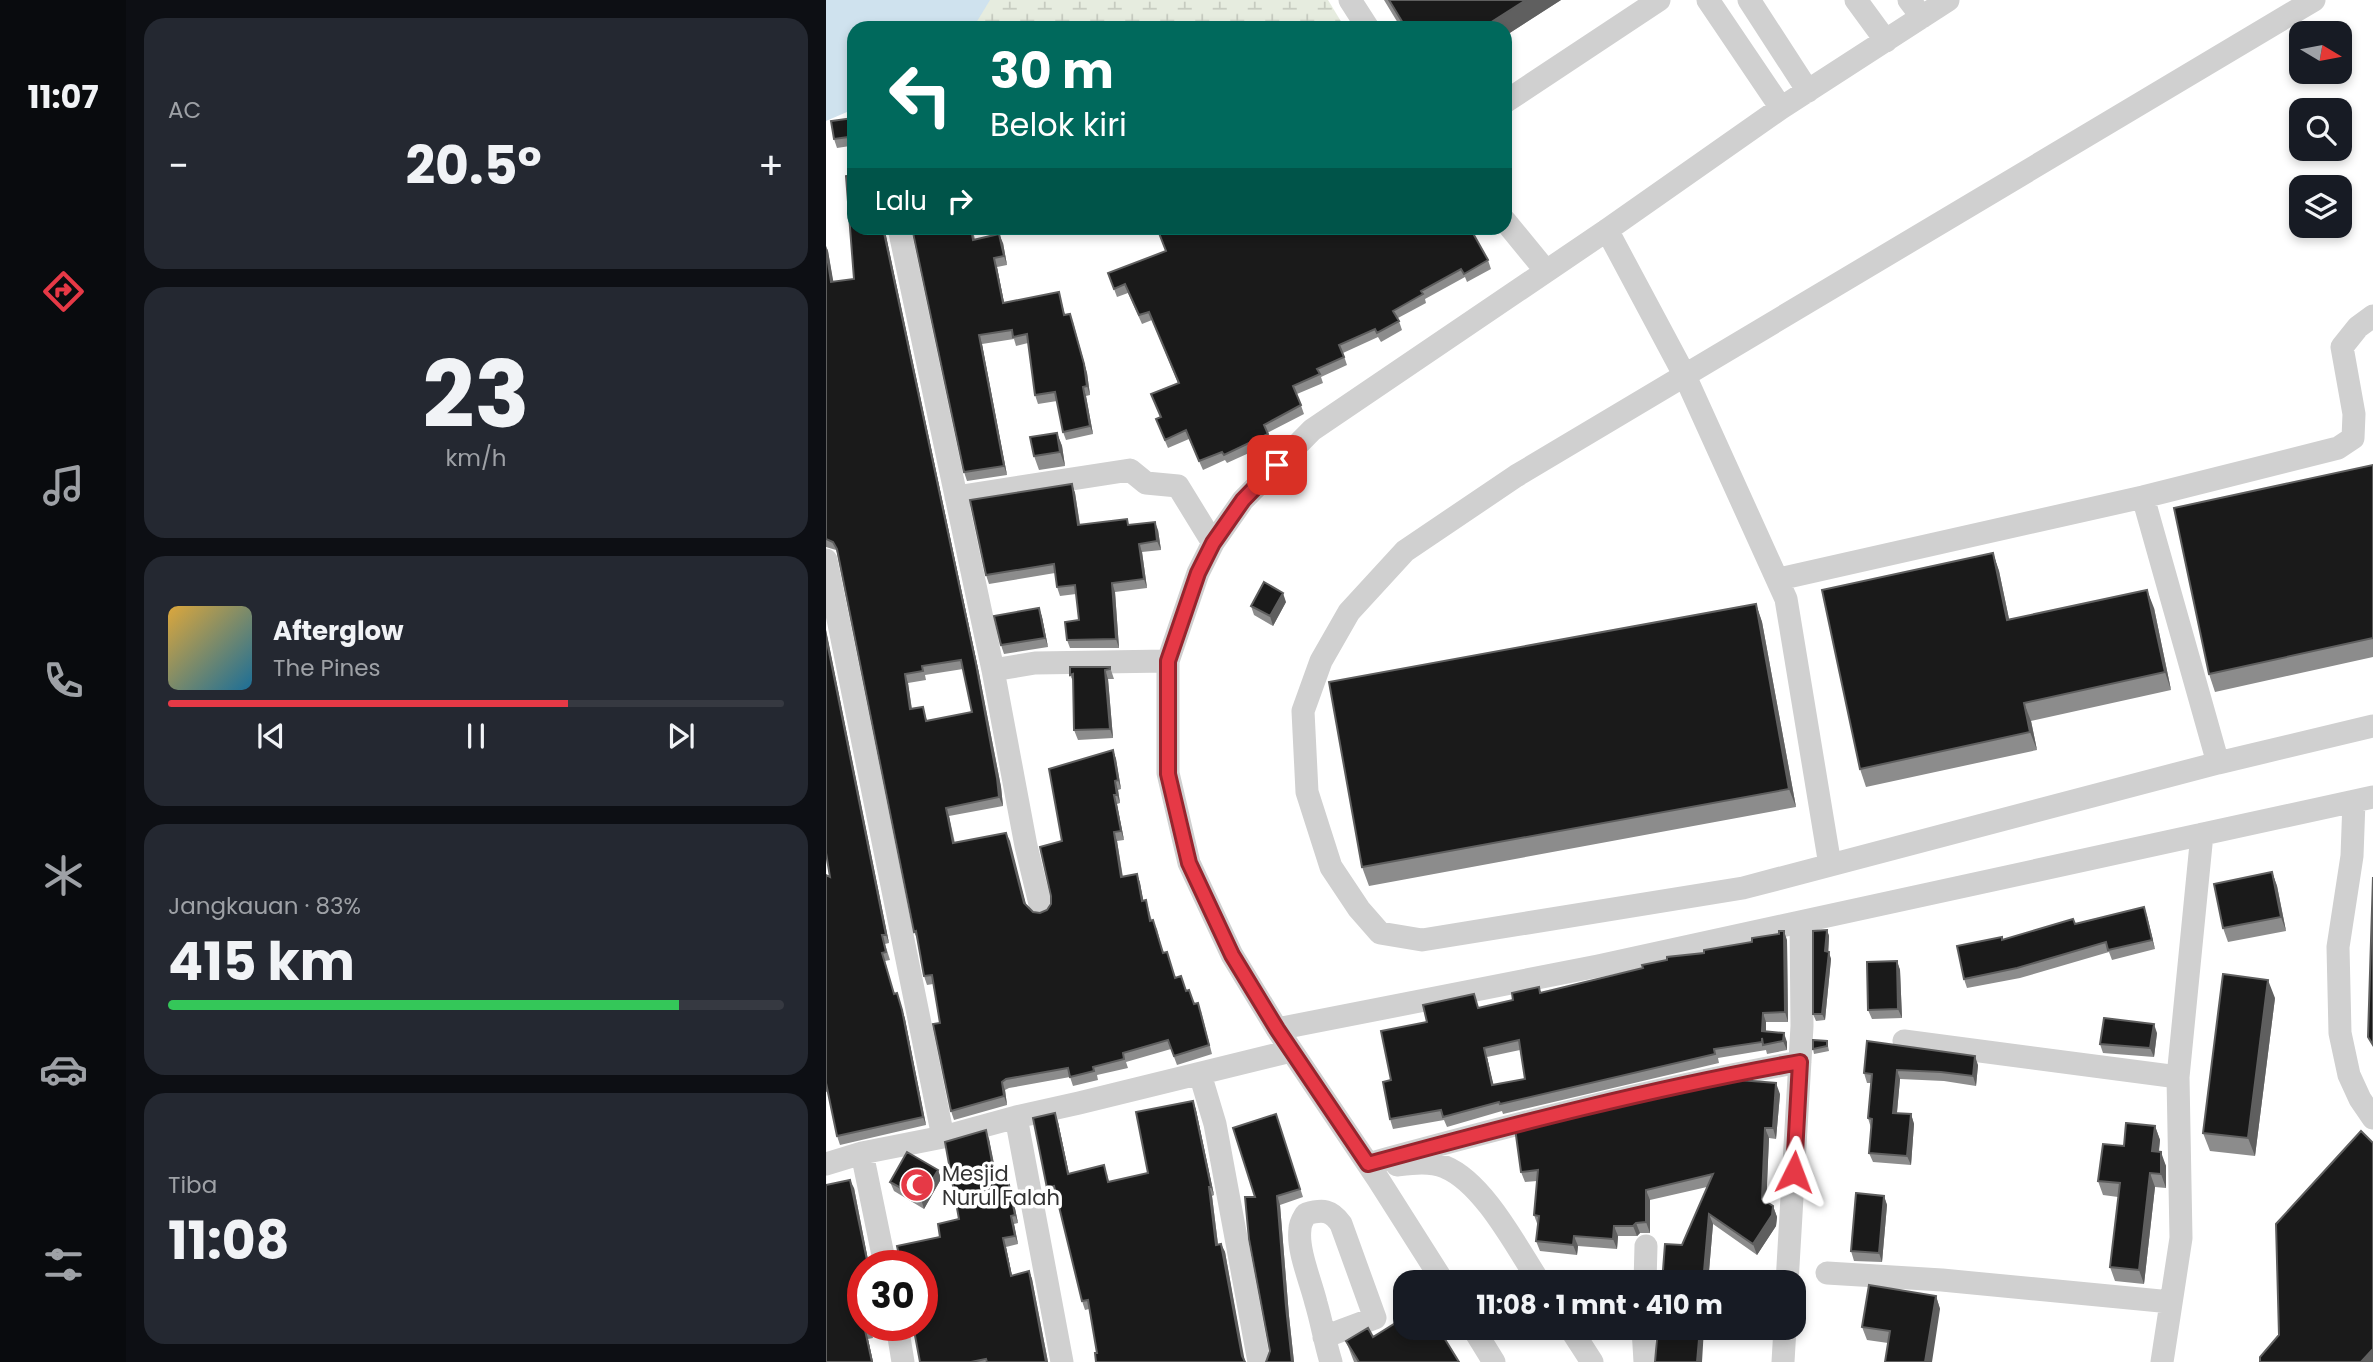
<!DOCTYPE html>
<html lang="id">
<meta charset="utf-8">
<style>
:root{--surface:#171b24;--page:#242831;--text:#f1f3f6;--muted:#9ea1a6;--line:#363941;--accent:#e63946}
body{margin:0;font-family:Poppins,sans-serif;background:var(--page);color:var(--text);height:100vh;display:flex;flex-direction:column;font-size:26px;white-space:nowrap}
*{box-sizing:border-box;margin:0}
p{font-size:23px;color:var(--muted)}
.icon{flex:none;width:38px;height:38px;fill:none;stroke:currentColor;stroke-width:2;stroke-linecap:round;stroke-linejoin:round}
.map{position:relative;flex:1;overflow:hidden}
.sheet{display:flex;flex-direction:column;gap:18px;padding:18px;background:#0d0f14;width:700px}
.sheet>*{flex:none}
.guide{position:absolute;left:21px;top:21px;width:665px;height:214px;border-radius:21px;box-shadow:0 4px 10px #0003;background:#00695c;color:#fff;overflow:hidden}
.needle{width:46px;rotate:100deg}
.buttons{position:absolute;left:1463px;top:21px;display:grid;gap:14px}
.buttons a{display:grid;place-items:center;width:63px;height:63px;border-radius:14px;background:var(--surface);box-shadow:0 4px 10px #0003;font-size:35px}
.speed{position:absolute;left:21px;top:1250px;display:flex;gap:14px;font-size:35px;font-weight:700;text-align:center}
.speed>*{display:grid;place-content:center;width:91px;height:91px;border-radius:50%;background:var(--surface);box-shadow:0 4px 10px #0003;line-height:1}
.speed .limit{border:10px solid #d22;background:#fff;color:#111}
.pin{position:absolute;display:grid;place-items:center;width:60px;height:60px;color:#fff;margin:-30px;border-radius:14px;box-shadow:0 4px 10px #0006}
.me{position:absolute;width:77px;margin:-38px;rotate:3deg;stroke-linejoin:round;filter:drop-shadow(0 0 5px #0008)}
.turn{display:flex;align-items:center;gap:24px;height:147px;padding:0 28px;font-size:32px}
.turn .icon{width:91px;height:91px;stroke-width:2.5}
.turn b{display:block;font-size:49px;line-height:60px}
.then{display:flex;align-items:center;height:66px;padding:0 28px;background:#0003;gap:14px;font-size:26px}
.big{font-size:52px;font-weight:700;line-height:1.1}
.sheet .tile{flex:1;display:flex;flex-direction:column;justify-content:center;gap:10px;min-width:0;padding:0 24px;border-radius:21px;background:var(--page)}
.sheet .dial{align-items:center;gap:0}
.dial b{font-size:91px;line-height:1}
.song{display:flex;align-items:center;gap:21px}
.cover{width:84px;height:84px;border-radius:10px;background:linear-gradient(135deg,hsl(40 70% 55%),hsl(200 70% 35%))}
.played{height:7px;border-radius:4px;background:linear-gradient(90deg,var(--accent) 65%,var(--line) 65%)}
.keys{display:flex;justify-content:space-around;direction:ltr}
.heat{display:flex;justify-content:space-between;align-items:center;font-size:38px;direction:ltr}
.charge{height:10px;border-radius:5px;background:linear-gradient(90deg,#34c759 83%,var(--line) 0)}
.trip{position:absolute;left:567px;top:1270px;width:413px;height:70px;border-radius:21px;background:var(--surface);box-shadow:0 4px 10px #0003;font-weight:700;line-height:70px;text-align:center}
main{display:flex;flex:1;min-height:0}
.menu{display:flex;flex-direction:column;width:126px;justify-content:space-around;align-items:center;background:#090b0e;color:var(--muted)}
.menu .icon{width:49px;height:49px}
.menu .current{color:var(--accent)}
.menu b{font-size:32px;color:var(--text)}
.map>svg:first-child{display:block}
</style>
<main>
<nav class="menu">
<b>11:07</b>
<svg class="icon current" aria-label="directions" viewBox="0 0 24 24"><path d="M12 3l9 9-9 9-9-9zM9 14v-3h6M13 9l2 2-2 2"/></svg>
<svg class="icon" aria-label="music" viewBox="0 0 24 24"><path d="M9 18V5l10-2v13"/><circle cx="6" cy="18" r="3"/><circle cx="16" cy="16" r="3"/></svg>
<svg class="icon" aria-label="phone" viewBox="0 0 24 24"><path d="M5 4h4l2 5-3 2q2 4 5 5l2-3 5 2v4C11 20 4 13 5 4z"/></svg>
<svg class="icon" aria-label="climate" viewBox="0 0 24 24"><path d="M12 3v18M4 7l16 10M4 17L20 7"/></svg>
<svg class="icon" aria-label="car" viewBox="0 0 24 24"><path d="M5 17H2v-5l4-1 3-4h7l3 4 3 1v5h-3M9 17h6M6 11h13"/><circle cx="7" cy="17" r="2"/><circle cx="17" cy="17" r="2"/></svg>
<svg class="icon" aria-label="filters" viewBox="0 0 24 24"><path d="M4 7h16M4 17h16"/><circle cx="9" cy="7" r="2"/><circle cx="15" cy="17" r="2"/></svg>
</nav>
<section class="sheet">
<div class="tile"><p>AC</p>
<div class="heat"><a>−</a><b class="big">20.5°</b><a>+</a></div>
</div>
<div class="tile dial"><b>23</b><p>km/h</p></div>
<div class="tile">
<div class="song"><i class="cover"></i><div><b>Afterglow</b><p>The Pines</p></div></div>
<div class="played"></div>
<div class="keys"><svg class="icon" aria-label="previous" viewBox="0 0 24 24"><path d="M18 5L8 12l10 7zM5 5v14"/></svg><svg class="icon" aria-label="pause" viewBox="0 0 24 24"><path d="M8 5v14M16 5v14"/></svg><svg class="icon" aria-label="next" viewBox="0 0 24 24"><path d="M6 5l10 7-10 7zM19 5v14"/></svg></div>
</div>
<div class="tile"><p>Jangkauan · 83%</p><b class="big">415 km</b><div class="charge"></div></div>
<div class="tile"><p>Tiba</p><b class="big">11:08</b></div>
</section>
<div class="map">
<svg width="1547" height="1362" viewBox="0 0 1547 1362">
<defs>
<pattern id="wetland-marsh" width="20" height="14" patternUnits="userSpaceOnUse" patternTransform="scale(1.75)"><rect width="20" height="14" fill="#e6ecdf"/><path d="M1 5h8M5 5V1M11 12h8M15 12V8" fill="none" stroke="#c6cbc0"/></pattern>
</defs>
<rect width="100%" height="100%" fill="#fff"/>
<path fill="url(#wetland-marsh)" d="M0 0H502L519 28H28Z"/>
<path fill="#cfe2ee" d="M0 0H164L147 28H28V109L0 121Z"/>
<g fill="none" stroke-linecap="round" stroke-linejoin="round">
<path stroke="#d0d0d0" stroke-width="23" d="M524 0 542 28
M882 0 955 108
M923 0 982 91
M1030 0 1060 41
M1083 0 1096 17
M1488 0 690 476 579 551 523 612 495 661 477 711 481 792 505 867 533 909 554 933 596 940 917 888 1392 763 1547 726
M679 102 833 0
M679 221 720 271
M73 228 167 670 200 846 215 908
M781 230 859 376 960 599 1004 865
M130 497 304 470 320 483 352 486 387 543
M1317 497 1392 763
M0 560 117 1137
M953 579 1317 497 1512 448 1527 438 1528 414 1516 347 1532 327 1547 316
M167 670 209 663 342 661
M1528 801 1526 856 1512 947 1514 1033 1523 1075 1534 1099 1547 1118
M451 1029 772 966 1547 797
M1078 1041 1352 1077
M374 1074 389 1124 433 1362
M190 1117 236 1362
M36 1153 59 1265
M0 1164 36 1153 117 1137 190 1117 253 1103 465 1051
M542 1164C685 1125 828 1088 974 1062
M571 1165C588 1163 603 1161 619 1167 658 1183 691 1248 714 1283
M1001 1273 1116 1280 1345 1302
M618 1283 552 1179 451 1029 406 955 363 863 342 773V661L372 573 387 543 417 500 486 430 781 230 955 108 1122 0
M819 1283 820 1246
M961 1283 976 1026 975 922
M71 1325 77 1362
M647 1328 668 1362
M744 1328 766 1362
M817 1328 819 1362
M498 1337 549 1318 515 1224C505 1210 497 1209 480 1214 477 1219 474 1223 474 1229 471 1250 485 1282 490 1303 496 1323 499 1343 505 1362
M957 1362 959 1328
M1336 1362 1355 1238 1352 1077 1376 834"/>
</g>
<path fill="#8c8c8c" fill-rule="evenodd" d="M558 0H735L679 36V28H575Z
M28 118 59 231 153 673 175 787 177 806 123 816 129 843 180 833 200 905 207 912 214 913 221 910 225 904 236 841 287 750 290 759 295 789 292 790 294 803 291 804 298 840 291 841 297 877 311 874 314 883 317 900H320L326 921 331 929 337 953 349 978 375 1011 386 1054 351 1065 345 1049 300 1062 302 1068 271 1075 272 1080 247 1086 244 1077 183 1088 179 1090 181 1105 128 1120 125 1111 114 1023 107 984 101 985 98 976 92 940 88 932 11 553 10 550 0 547V246L2 251 7 282 28 279 27 175 24 146 11 148 8 139ZM137 669 146 712 101 721 97 707 86 709 82 683 100 680 99 675Z
M146 228 149 239 177 243 181 265 171 267 178 303 233 292 239 315 247 322 261 373 264 395 260 396 267 434 240 440 237 432 231 401 212 404 209 395 202 343 190 346 188 339 156 344 181 475 141 481 138 472Z
M320 228H644L662 260 665 269 641 282 639 277 599 299 600 303 572 318 576 330 555 342 552 337 517 353 521 365 495 377 497 383 471 394 478 414 441 433 445 443 401 463 399 460 377 470 363 439 342 448 333 427 334 417 352 383 326 320 316 324 302 293 291 297 282 273 340 251 331 228 321 230Z
M231 433 236 446 239 466 213 470 208 456Z
M1547 465V657L1389 692 1383 674Z
M246 484 249 493 254 524 303 525 332 530 335 550 316 552 321 588 289 592 293 648H244L241 640 253 620 250 594 234 596 231 587 229 573 163 584 160 575Z
M1167 553 1173 571 1183 619 1328 608 1345 690 1205 721 1211 750 1040 787 1034 769Z
M460 602 447 626 428 615 425 606Z
M930 604 936 622 970 807 543 886 536 867Z
M213 608 216 617 222 647 178 654 175 645Z
M0 630 63 943 59 944 64 960 59 961 68 994 74 1002 79 1019 100 1125 14 1145 11 1136 2 1091 0 1092V875L4 877Z
M284 667 288 679H282L287 738 252 740 248 730 247 681 244 675Z
M1446 872 1451 886 1460 931 1402 942 1397 928Z
M1318 907 1329 949 1286 960 1283 952 1194 978 1141 988 1138 979 1176 940 1249 924Z
M1001 930 1003 936 1002 952 1005 959 999 1020 990 1021 987 1014Z
M961 940 962 1022H940V1031L961 1042V1050L941 1054 940 1050 892 1058 893 1063 677 1114 676 1111 621 1127 618 1120 567 1129 564 1119 565 1080 601 1022 653 1008 878 953ZM694 1050 699 1079 667 1085 661 1057Z
M1071 961 1074 970 1076 1018 1046 1019 1042 1010Z
M1449 998 1429 1156 1384 1151 1377 1133Z
M1331 1033 1328 1057 1277 1053 1274 1044Z
M1001 1041 1003 1051 988 1054 987 1049Z
M1041 1041 1152 1065 1150 1086 1118 1081 1074 1079 1071 1113 1085 1114 1088 1124 1085 1165 1047 1162 1043 1153 1045 1128 1042 1118 1045 1083H1041L1038 1073Z
M954 1094 950 1139 943 1138 940 1202 947 1206 951 1217 950 1226 931 1255 887 1224 882 1283H836L856 1245 881 1187 824 1200V1233H814L811 1236H792L791 1249 752 1246 751 1255 714 1251 710 1241 712 1226 708 1215 711 1181 699 1182 695 1172Z
M367 1101 370 1110 388 1195 386 1196 392 1244H395L399 1252 418 1361 271 1353 263 1309 259 1310 256 1301 230 1195 224 1197 221 1188 232 1122 243 1174H281L283 1182 322 1173Z
M450 1114 477 1197 454 1205 463 1316 468 1362H440L444 1351 429 1197Z
M1329 1126 1334 1140 1333 1152 1340 1166V1188L1329 1187 1318 1284 1289 1281 1284 1267 1292 1197 1277 1195 1272 1181Z
M163 1139 172 1182 185 1189 192 1223 188 1224 192 1244 180 1247 186 1276 203 1271 206 1279 222 1362H94L114 1237 133 1219Z
M112 1170 115 1179 98 1209 68 1191 64 1182Z
M28 1188 43 1265H37V1325H44L47 1338 42 1339 47 1362H0Z
M1058 1196 1061 1205 1056 1262 1028 1261 1025 1251Z
M1110 1296 1114 1309 1062 1343 1041 1340 1036 1327Z
M547 1337 633 1362H528L520 1341Z"/>
<path fill="#5f5f5f" d="M700 0H735L679 36V28H656Z
M57 228H60L59 231 153 673 175 787 177 806 173 797Z
M173 234 177 243 181 265 178 256Z
M0 246 2 251 9 291 5 282Z
M168 258 171 267 180 312 177 303Z
M244 314 261 373 264 395 261 386Z
M153 335 156 344 181 475 178 466Z
M257 387 260 396 267 434 264 426Z
M231 433 236 446 239 466 234 452Z
M246 484 249 493 255 533 252 525Z
M329 522 332 530 335 550 331 541Z
M313 544 316 552 321 588 318 579Z
M1167 553 1173 571 1187 638 1181 620Z
M286 583 289 592 293 648 290 639Z
M1321 590 1328 608 1345 690 1339 672Z
M457 593 460 602 447 626 444 616Z
M930 604 936 622 970 807 963 789Z
M213 608 216 617 222 647 219 638Z
M0 630 63 943 60 935 0 637Z
M279 670 282 679 287 738 284 729Z
M79 674 82 683 87 718 84 709Z
M1198 703 1205 721 1211 750 1204 732Z
M287 750 290 759 295 789 292 780Z
M289 781 292 790 294 803 291 795Z
M288 795 291 804 298 840 295 831Z
M120 808 123 816 130 852 127 843Z
M288 832 291 841 298 886 295 877Z
M180 833 184 841 202 912 198 903Z
M1446 872 1451 886 1460 931 1455 917Z
M311 874 314 883 319 909 316 901Z
M1318 907 1321 916 1329 949 1326 940Z
M1001 930 1003 936 1002 958 999 951Z
M958 931 961 940 962 1022 959 1012Z
M1003 952 1005 959 999 1020 996 1014Z
M1071 961 1074 970 1076 1018 1072 1009Z
M1442 980 1449 998 1429 1156 1422 1138Z
M71 993 79 1019 100 1125 97 1117Z
M937 1013 940 1022V1040L936 1031Z
M1328 1024 1331 1033 1328 1057 1324 1048Z
M958 1033 961 1042V1050L957 1041Z
M658 1048 661 1057 670 1095 666 1085Z
M1149 1056 1152 1065 1150 1086 1147 1076Z
M1071 1070 1074 1079 1070 1122 1067 1113Z
M176 1082 179 1090 181 1105 178 1096Z
M950 1083 954 1094 950 1139 947 1128Z
M367 1101 370 1110 388 1195 385 1187Z
M229 1113 232 1122 245 1183 242 1174Z
M1085 1114 1088 1124 1085 1165 1081 1156Z
M1329 1126 1334 1140 1331 1165 1326 1151Z
M939 1128 943 1138 940 1210 936 1199Z
M160 1130 163 1139 173 1191 170 1183Z
M1335 1152 1340 1166V1188L1335 1174Z
M112 1170 115 1179 98 1209 95 1199Z
M1324 1173 1329 1187 1318 1284 1313 1270Z
M24 1180 28 1188 43 1265H42Z
M182 1180 185 1189 192 1223 189 1215Z
M383 1187 386 1196 393 1253 390 1245Z
M820 1190 824 1200V1233L820 1222Z
M451 1196 454 1205 463 1316 468 1362H466L460 1307Z
M1058 1196 1061 1205 1056 1262 1053 1253Z
M947 1206 951 1217 950 1226 931 1255 927 1244Z
M883 1214 887 1224 882 1283H877Z
M185 1216 188 1224 192 1244 189 1236Z
M810 1223 814 1233 811 1236 807 1226Z
M788 1226 792 1236 791 1249 787 1239Z
M748 1236 752 1246 751 1255 747 1245Z
M177 1238 180 1247 188 1285 185 1276Z
M395 1244 399 1252 419 1362 416 1356Z
M203 1271 206 1279 222 1362H220Z
M1110 1296 1114 1309 1106 1362H1099Z
M874 1328H878L876 1362H871Z
M39 1330 42 1339 47 1362H46Z
M1547 1349V1362H1535Z"/>
<path fill="#1a1a1a" stroke="#5f5f5f" stroke-width="2" fill-rule="evenodd" d="M563 0H700L656 28H580Z
M28 118V228H57L150 664 171 778 173 797 120 808 127 843 180 833 198 903 207 912 214 913 221 910 225 904V896L214 847 236 841 223 769 287 750 292 780 289 781 291 795H288L295 831 288 832 295 877 311 874 316 901 320 900 324 921 327 920 337 953 341 952 349 978 355 976 360 991 363 990 368 1004 372 1003 383 1045 348 1056 342 1040 297 1053 298 1059 267 1067 268 1071 244 1077 242 1068 180 1079 176 1082 178 1096 125 1111 107 1024 114 1023 106 975 98 976 90 931 88 932 11 549 7 542 0 539V249L5 282 28 279 20 176 27 175 23 137 8 139 5 121ZM135 660 146 712 100 721 97 707 84 709 79 674 97 671 96 666Z
M86 228H145L147 240 173 234 178 256 168 258 177 303 233 292 238 315 244 314 258 364 261 386 257 387 264 426 237 432 229 392 209 395 201 334 187 337 186 330 153 335 178 466 138 472Z
M331 228H644L662 260 638 274 635 269 595 291 597 294 567 311 573 321 551 333 549 329 513 345 518 357 491 369 494 374 467 386 475 405 438 425 442 434 398 455 396 452 373 461 360 430 339 440 330 419 335 417 325 394 353 383 323 312 313 315 299 284 288 289 282 273 340 251Z
M231 433 234 452 208 456 204 437Z
M1547 465V638L1383 674 1348 508Z
M246 484 252 525 301 519 302 525 329 522 331 541 313 544 318 579 286 583 290 639 241 640 239 622 253 620 249 585 231 587 228 564 160 575 144 500Z
M1167 553 1181 620 1321 590 1339 672 1198 703 1204 732 1034 769 996 590Z
M438 582 457 593 444 616 425 606Z
M930 604 963 789 536 867 503 682Z
M213 608 219 638 175 645 168 616Z
M0 637 60 935H56L60 952 56 953 68 994 71 993 76 1010 97 1117 11 1136 0 1083V875L4 877 0 853Z
M244 667H284V669L279 670 284 729 248 730 247 674 244 675Z
M1446 872 1455 917 1397 928 1388 884Z
M1547 877V1045L1542 1037Z
M1318 907 1326 940 1282 950 1280 942 1191 968 1138 979 1131 946 1176 937V940L1247 919 1249 924Z
M1001 930 999 951 1003 952 996 1014H987V931Z
M953 931H958L959 1012 937 1013 936 1031 958 1033 957 1041 937 1045 936 1038V1042L888 1049 889 1054 674 1104 673 1102 617 1117 615 1110 564 1119 557 1082 565 1080 555 1031 601 1022 597 1005 648 994 652 1008 687 1000 686 993 713 987 714 993 817 968 816 965 841 960V957L878 953V950L926 942V938L953 934ZM693 1040 699 1079 666 1085 658 1048Z
M1071 961 1072 1009 1042 1010 1041 962Z
M1397 974 1442 980 1422 1138 1377 1133Z
M1278 1018 1328 1024 1324 1048 1274 1044Z
M987 1040 1001 1041V1046L987 1049Z
M1041 1041 1149 1056 1147 1076 1115 1072 1071 1070 1067 1113 1085 1114 1081 1156 1043 1153 1046 1119 1042 1118 1046 1074 1038 1073Z
M901 1079 950 1083 947 1128H939L936 1199 947 1206 946 1215 927 1244 883 1214 877 1283H836L839 1244 856 1245 887 1174 820 1190V1222L810 1223 807 1226H788L787 1239 748 1236 747 1245 710 1241 713 1216 708 1215 712 1170 695 1172 689 1128Z
M367 1101 385 1187H383L390 1245 395 1244 416 1356 419 1362H270L269 1353H271L262 1300 256 1301 228 1186 221 1188 207 1118 229 1113 242 1174 278 1165 282 1182 322 1173 310 1112Z
M450 1114 474 1189 451 1196 460 1307 466 1362H440L444 1351 423 1239 419 1197H429L407 1128Z
M1300 1123 1329 1126 1326 1151 1335 1152V1174L1324 1173 1313 1270 1284 1267 1294 1183 1272 1181 1277 1144 1298 1146Z
M160 1130 170 1183 182 1180 189 1215 185 1216 189 1236 177 1238 185 1276 203 1271 220 1362H161L160 1359 145 1362H94L87 1325H96V1265H75L71 1246 114 1237 112 1224 133 1219 119 1142Z
M1535 1131 1547 1143V1349L1535 1362H1434V1357L1453 1335 1450 1224Z
M81 1152 112 1170 95 1199 64 1182Z
M24 1180 42 1265H37V1266L35 1267 37 1275V1288H35L37 1295V1325H43L44 1329 39 1330 46 1362H0V1185Z
M1030 1193 1058 1196 1053 1253 1025 1251Z
M1043 1285 1110 1296 1099 1362H1059L1064 1331 1036 1327Z
M579 1317V1328H612L633 1362H533L520 1341 542 1328 547 1337Z
M832 1328H874L871 1362H829Z"/>
<g fill="none" stroke-linecap="round" stroke-linejoin="round">
<g stroke="#96252e" stroke-width="18">
<path id="route" d="M451 465 417 500 387 543 372 573 342 661V774L363 863 406 955 451 1029 542 1164C685 1125 828 1088 974 1062L968 1172"/>
</g>
<use href="#route" stroke="#e63946" stroke-width="12"/>
</g>
<defs>
<g id="mosque-disc" transform="scale(1.75)"><circle r="9.5" fill="#e63946" stroke="#fff"/><path d="M3.5-4.9A6 6 0 1 0 3.5 4.9A5 5 0 1 1 3.5-4.9Z" fill="#fff"/></g>
</defs>
<g fill-rule="evenodd">
<use href="#mosque-disc" x="91" y="1185"/>
</g>
<g text-anchor="middle" dominant-baseline="central" stroke-width="7" stroke-linejoin="round" paint-order="stroke">
<g font-size="21" fill="#333" stroke="#fff" text-anchor="start">
<text x="116" y="1173">Mesjid<tspan x="116" dy="24">Nurul Falah</tspan></text>
</g>
</g>
</svg>
<div class="buttons">
<a><svg class="needle" viewBox="-14 -14 28 28"><path d="M0-13l5 13h-10z" fill="#e53935"/><path d="M0 13l5-13h-10z" fill="#9ea1a6"/></svg></a>
<a><svg class="icon" aria-label="search" viewBox="0 0 24 24"><circle cx="10" cy="10" r="6"/><path d="M15 15l6 6"/></svg></a>
<a><svg class="icon" aria-label="layers" viewBox="0 0 24 24"><path d="M12 4l9 5-9 5-9-5zM3 14l9 5 9-5"/></svg></a>
</div>
<div class="speed"><div class="limit">30</div></div>
<div class="pin" style="left:451px;top:465px;background:#d93025"><svg class="icon" aria-label="arrive" viewBox="0 0 24 24"><path d="M6 21V4h12l-3 4 3 4H6"/></svg></div>
<svg class="me" style="left:968px;top:1172px" viewBox="-20 -20 40 40"><path d="M0-17L14 15 0 8-14 15z" fill="#e63946" stroke="#fff" stroke-width="4"/></svg>
<div class="trip">11:08 · 1 mnt · 410 m</div>
<div class="guide">
<div class="turn"><svg class="icon" aria-label="left" viewBox="0 0 24 24"><path d="M17 20v-9H6M10 6l-5 5 5 5"/></svg><div><b>30 m</b>Belok kiri</div></div>
<div class="then">Lalu<svg class="icon" aria-label="right" viewBox="0 0 24 24"><path d="M7 20v-9h11M14 6l5 5-5 5"/></svg></div>
</div>
</div>
</main>
